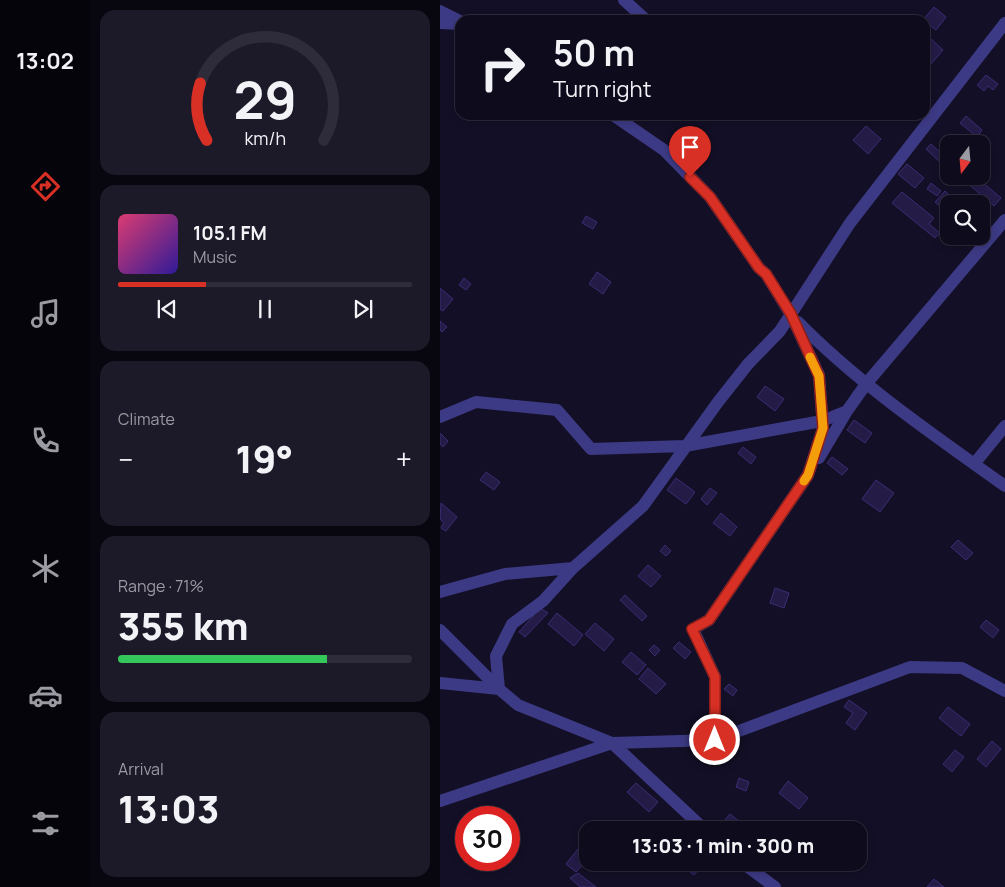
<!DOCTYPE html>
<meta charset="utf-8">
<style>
:root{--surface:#0e0b1c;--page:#1c1929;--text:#f1f3f6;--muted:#9b9ba3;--line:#2e2b3b;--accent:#d93025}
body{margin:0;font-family:Manrope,sans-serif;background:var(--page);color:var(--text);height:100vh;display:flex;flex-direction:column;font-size:19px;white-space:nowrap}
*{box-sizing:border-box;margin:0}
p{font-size:16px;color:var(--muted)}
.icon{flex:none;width:28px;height:28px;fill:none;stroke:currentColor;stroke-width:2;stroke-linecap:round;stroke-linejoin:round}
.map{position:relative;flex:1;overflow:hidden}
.sheet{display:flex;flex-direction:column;gap:10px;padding:10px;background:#08060f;width:350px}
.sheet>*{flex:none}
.top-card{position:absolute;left:15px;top:15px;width:475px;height:105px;border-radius:15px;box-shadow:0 2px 8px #0003,0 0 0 1px var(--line);background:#0e0b1c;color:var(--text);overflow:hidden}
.needle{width:32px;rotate:196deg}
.controls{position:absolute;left:500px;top:135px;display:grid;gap:10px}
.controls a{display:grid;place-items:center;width:50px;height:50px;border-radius:10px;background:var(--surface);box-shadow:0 2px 8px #0003,0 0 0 1px var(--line);font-size:25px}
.speed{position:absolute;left:15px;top:806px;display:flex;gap:10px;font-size:25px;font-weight:700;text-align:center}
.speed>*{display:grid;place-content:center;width:65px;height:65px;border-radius:50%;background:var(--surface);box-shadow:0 2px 8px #0003,0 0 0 1px var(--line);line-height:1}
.speed .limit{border:8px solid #d22;background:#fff;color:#111}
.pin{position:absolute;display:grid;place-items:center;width:42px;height:42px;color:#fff;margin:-51px -21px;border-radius:50% 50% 50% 0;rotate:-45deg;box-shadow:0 0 5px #0007}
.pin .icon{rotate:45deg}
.me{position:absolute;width:55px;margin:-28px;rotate:0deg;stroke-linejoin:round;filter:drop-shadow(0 0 4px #0008)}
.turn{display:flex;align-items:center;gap:18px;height:105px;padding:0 15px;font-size:22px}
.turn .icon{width:65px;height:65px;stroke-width:2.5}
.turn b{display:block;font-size:35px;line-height:42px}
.big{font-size:38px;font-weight:800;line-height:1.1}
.sheet .tile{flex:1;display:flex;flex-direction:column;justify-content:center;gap:8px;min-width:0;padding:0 18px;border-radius:15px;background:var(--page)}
.sheet .dial{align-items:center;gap:0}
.dial svg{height:130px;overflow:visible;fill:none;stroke:var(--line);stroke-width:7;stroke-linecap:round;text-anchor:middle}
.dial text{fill:var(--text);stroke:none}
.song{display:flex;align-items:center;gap:15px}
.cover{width:60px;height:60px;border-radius:8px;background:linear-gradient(135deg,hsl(340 70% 55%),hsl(250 70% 35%))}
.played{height:5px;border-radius:2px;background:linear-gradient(90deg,var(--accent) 30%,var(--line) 30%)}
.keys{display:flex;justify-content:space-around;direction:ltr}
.heat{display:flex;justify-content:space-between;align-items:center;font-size:28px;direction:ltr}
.charge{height:8px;border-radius:4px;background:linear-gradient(90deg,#34c759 71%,var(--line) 0)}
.trip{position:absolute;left:139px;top:821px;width:288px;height:50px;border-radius:15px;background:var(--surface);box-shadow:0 2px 8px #0003,0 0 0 1px var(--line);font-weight:800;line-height:50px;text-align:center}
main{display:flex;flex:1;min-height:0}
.tabs{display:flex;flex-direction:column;width:90px;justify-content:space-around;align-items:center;background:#06040b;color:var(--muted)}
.tabs .icon{width:35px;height:35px}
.tabs .on{color:var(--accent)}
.tabs b{font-size:22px;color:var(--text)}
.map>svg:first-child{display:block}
</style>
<main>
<nav class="tabs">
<b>13:02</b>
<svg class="icon on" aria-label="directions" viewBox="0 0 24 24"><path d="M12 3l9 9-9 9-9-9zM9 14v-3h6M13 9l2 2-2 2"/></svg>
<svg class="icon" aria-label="music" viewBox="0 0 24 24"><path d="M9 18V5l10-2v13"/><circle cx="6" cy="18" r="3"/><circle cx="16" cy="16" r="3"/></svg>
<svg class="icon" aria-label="phone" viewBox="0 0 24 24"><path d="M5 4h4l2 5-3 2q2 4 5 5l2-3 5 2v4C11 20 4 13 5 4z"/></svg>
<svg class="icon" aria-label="climate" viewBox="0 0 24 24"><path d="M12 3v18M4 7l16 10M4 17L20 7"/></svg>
<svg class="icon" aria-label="car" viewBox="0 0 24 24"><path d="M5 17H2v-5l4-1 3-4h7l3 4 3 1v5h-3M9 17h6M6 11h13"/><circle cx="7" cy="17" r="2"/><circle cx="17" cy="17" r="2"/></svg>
<svg class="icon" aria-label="filters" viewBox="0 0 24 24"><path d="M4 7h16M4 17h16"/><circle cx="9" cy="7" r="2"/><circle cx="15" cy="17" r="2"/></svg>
</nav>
<section class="sheet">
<div class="tile dial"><svg viewBox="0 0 100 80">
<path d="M14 69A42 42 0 1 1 86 69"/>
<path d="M14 69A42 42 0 0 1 10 34" stroke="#d93025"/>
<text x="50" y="56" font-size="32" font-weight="700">29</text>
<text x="50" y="72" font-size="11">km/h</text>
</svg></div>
<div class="tile">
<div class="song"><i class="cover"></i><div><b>105.1 FM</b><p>Music</p></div></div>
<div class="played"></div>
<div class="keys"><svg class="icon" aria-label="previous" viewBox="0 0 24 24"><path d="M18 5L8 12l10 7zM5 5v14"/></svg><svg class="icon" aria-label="pause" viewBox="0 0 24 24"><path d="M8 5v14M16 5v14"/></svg><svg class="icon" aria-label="next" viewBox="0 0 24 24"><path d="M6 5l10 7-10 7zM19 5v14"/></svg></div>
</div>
<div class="tile"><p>Climate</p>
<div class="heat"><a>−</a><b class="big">19°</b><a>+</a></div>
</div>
<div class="tile"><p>Range · 71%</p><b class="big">355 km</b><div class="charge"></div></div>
<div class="tile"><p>Arrival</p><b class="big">13:03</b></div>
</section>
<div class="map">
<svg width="565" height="887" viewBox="0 0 565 887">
<rect width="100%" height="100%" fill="#130f26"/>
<path fill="#241b47" stroke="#3b2d73" d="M494 7 506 17 496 30 483 20Z
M490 38 503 50 491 64 485 59V44Z
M546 75 558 84 553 90 548 86 544 91 537 85Z
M526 116 542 130 537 137 520 123Z
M426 126 441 139 428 154 413 140Z
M491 144 509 160 504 166 486 149Z
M467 164 484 178 475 188 458 174Z
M519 176H535L561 198 554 206Z
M491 183 501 191 497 196 487 189Z
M505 191 514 199 504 210 495 202Z
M462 192 494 218 489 224 500 233 495 238 452 203Z
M146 216 157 222 153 229 142 223Z
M157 272 171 282 163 294 149 284Z
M24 278 31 284 26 290 19 285Z
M0 288 13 299 3 311 0 309Z
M0 321 7 327 2 332 0 330Z
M325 386 344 399 335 411 317 397Z
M414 420 432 433 425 443 407 430Z
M0 433 8 441 3 447 0 444Z
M303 447 316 457 311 464 298 453Z
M392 457 408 469 402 475 387 463Z
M46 472 60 482 54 490 40 480Z
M236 478 255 492 246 504 227 490Z
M436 480 454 493 440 512 422 499Z
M270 488 277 493 267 505 261 499Z
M1 503 17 517 6 531 1 528 4 523 0 519Z
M281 513 297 527 290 536 273 523Z
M518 540 533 553 526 560 511 547Z
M225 545 231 551 226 556 220 551Z
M208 565 221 576 211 587 198 576Z
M335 588 349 593 344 608 330 603Z
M185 595 207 616 202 621 180 600Z
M100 608 108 613 85 637 79 632Z
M117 613 143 635 134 646 108 624Z
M546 620 559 630 553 638 540 627Z
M155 623 174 639 164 651 145 634Z
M239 642 251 652 245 659 233 648Z
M214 645 220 650 215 656 209 650Z
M191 652 206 665 197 675 182 662Z
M208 668 226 684 216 694 199 679Z
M289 684 297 690 293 696 284 689Z
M409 700 427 713 415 730 406 723 413 713 404 707Z
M508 707 530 724 521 736 499 718Z
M552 741 561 749 546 767 537 759Z
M515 750 524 757 512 772 503 764Z
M299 778 309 782 306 791 296 787Z
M348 781 368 798 359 809 339 793Z
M196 783 218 802 209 812 187 792Z
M290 814 310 830H294L284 821Z
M146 839 148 859 136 872 126 864Z
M237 862H265L254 875Z
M138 873 156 887H140L130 878Z
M494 879 504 887H487Z"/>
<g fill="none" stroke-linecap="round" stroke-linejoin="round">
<path stroke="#3d3a85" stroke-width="12" d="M184 0 206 20
M0 11 20 21
M0 23 20 24
M173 115 224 150 270 197 319 268 326 274 351 315 379 375 383 428 368 475 269 620 253 629 275 677V740
M358 322C420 385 494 435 565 486
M0 417 36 402 117 410 151 449 245 446 382 421 407 411
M379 458 407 411 426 384 565 220
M534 464 565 426
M0 592 65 574 133 568
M0 630 59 689
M0 683 59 689 78 705 172 743 265 830
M59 689 56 656 72 624 103 601 133 568 203 506 278 402 308 364 340 331 410 223 565 23
M0 801 172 743 275 740 470 667 522 668 565 691
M301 862 335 887"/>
</g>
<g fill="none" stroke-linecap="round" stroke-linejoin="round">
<g stroke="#8d1f18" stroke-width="12">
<path id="route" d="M250 177 270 197 319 268 326 274 351 314 379 376 383 428 368 475 269 620 252 629 275 677V740"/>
</g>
<use href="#route" stroke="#d93025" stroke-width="9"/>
<path stroke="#f59e0b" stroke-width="9" d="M364 481 368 475 383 428 379 376 370 357"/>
</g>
</svg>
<div class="controls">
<a><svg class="needle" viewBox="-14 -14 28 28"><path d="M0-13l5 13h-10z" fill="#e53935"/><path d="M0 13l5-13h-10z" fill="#9b9ba3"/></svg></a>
<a><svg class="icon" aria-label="search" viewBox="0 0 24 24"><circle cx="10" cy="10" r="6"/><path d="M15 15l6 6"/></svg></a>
</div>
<div class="speed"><div class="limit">30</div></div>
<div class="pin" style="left:250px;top:177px;background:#d93025"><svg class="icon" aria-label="arrive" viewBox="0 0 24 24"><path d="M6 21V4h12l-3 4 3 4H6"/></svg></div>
<svg class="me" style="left:275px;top:740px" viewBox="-20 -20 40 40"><circle r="17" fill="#d93025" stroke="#fff" stroke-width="3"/><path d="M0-11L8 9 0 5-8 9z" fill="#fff"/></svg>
<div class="trip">13:03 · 1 min · 300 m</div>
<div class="top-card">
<div class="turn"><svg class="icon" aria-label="right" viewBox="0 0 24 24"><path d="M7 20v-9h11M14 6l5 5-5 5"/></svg><div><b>50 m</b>Turn right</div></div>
</div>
</div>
</main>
